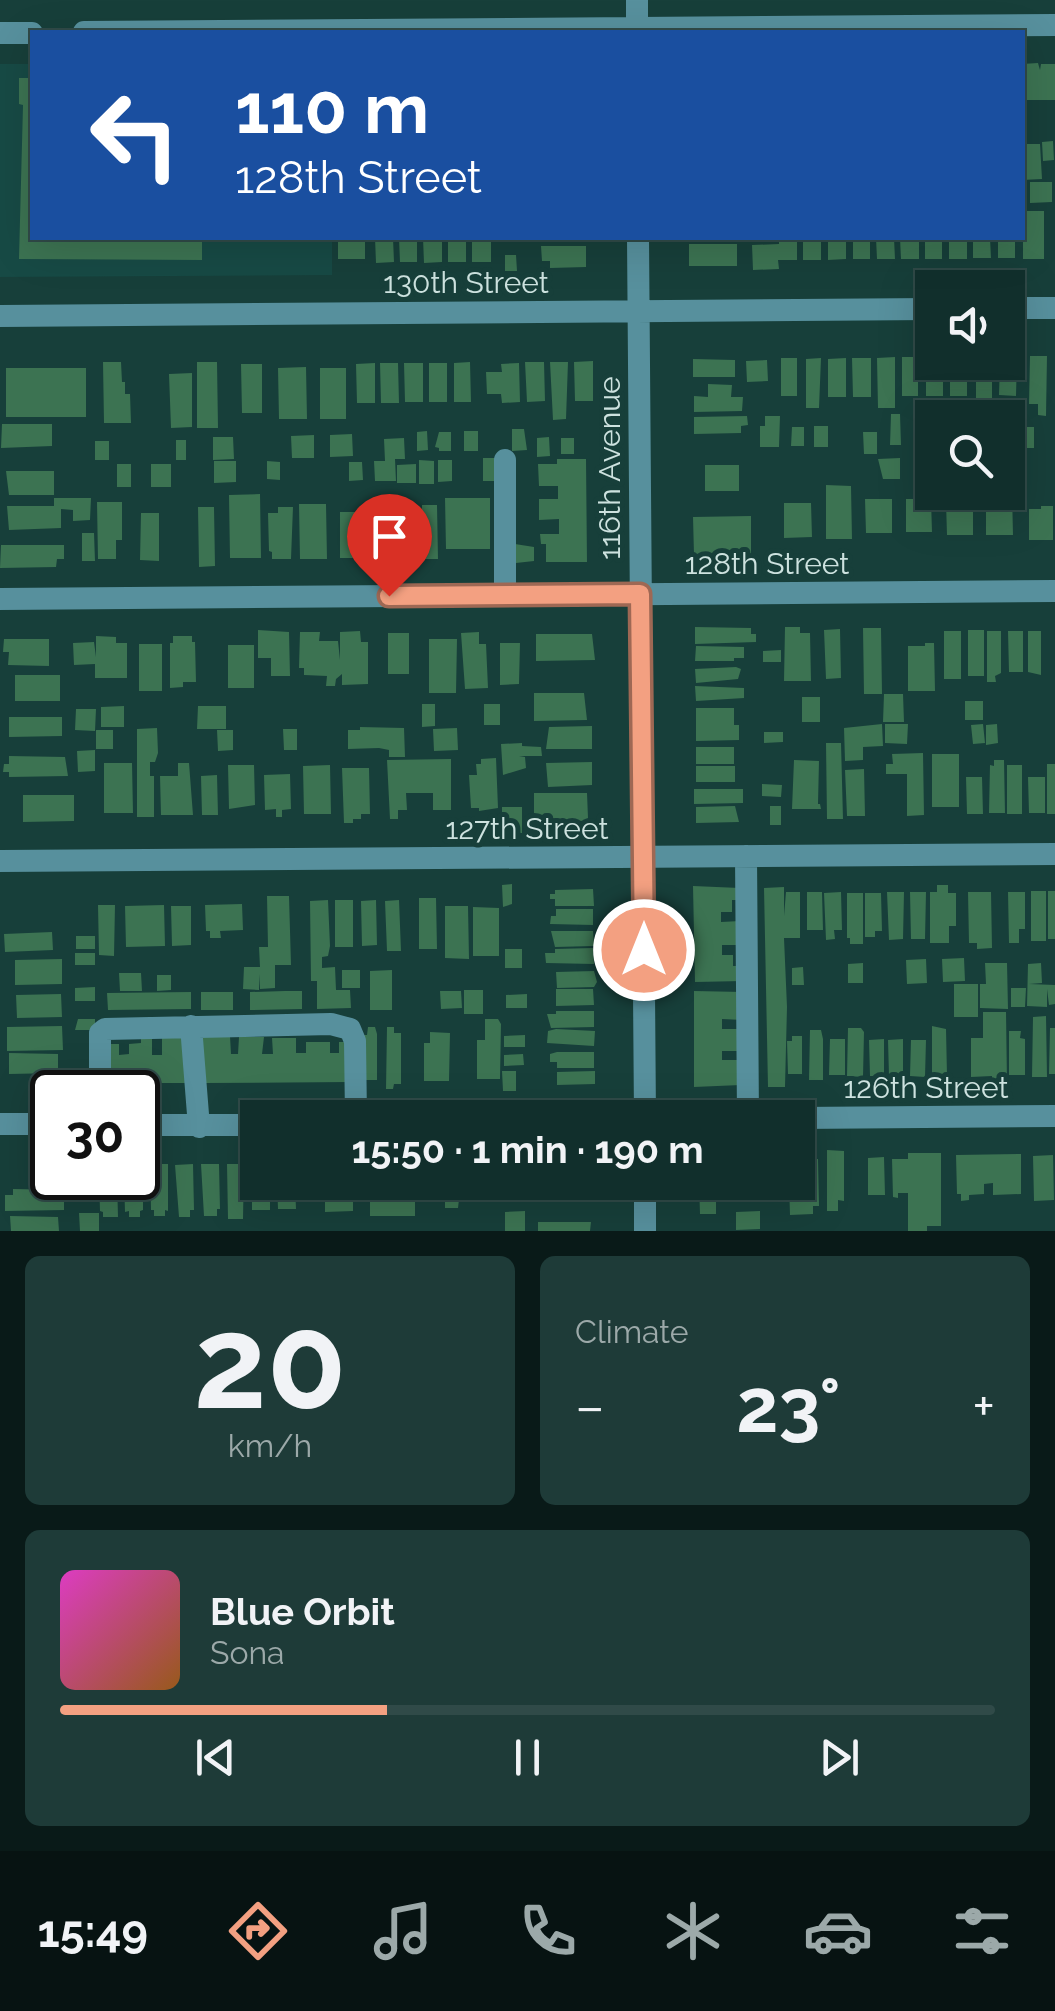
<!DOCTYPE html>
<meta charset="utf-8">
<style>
:root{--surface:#112f2c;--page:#1e3b38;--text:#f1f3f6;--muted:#9ca9a9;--line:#304a48;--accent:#f3a081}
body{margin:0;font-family:Raleway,sans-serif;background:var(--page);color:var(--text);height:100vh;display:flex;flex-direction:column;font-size:38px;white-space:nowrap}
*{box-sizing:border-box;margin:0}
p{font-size:32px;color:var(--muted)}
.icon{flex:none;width:55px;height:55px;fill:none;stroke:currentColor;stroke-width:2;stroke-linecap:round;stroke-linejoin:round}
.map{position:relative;height:1231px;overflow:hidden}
.drawer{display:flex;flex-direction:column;gap:25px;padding:25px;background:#091a18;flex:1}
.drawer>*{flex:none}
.top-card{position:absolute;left:30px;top:30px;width:995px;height:210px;border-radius:0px;box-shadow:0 10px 40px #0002,0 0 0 2px var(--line);background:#1a4fa0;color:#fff;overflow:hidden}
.controls{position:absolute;left:915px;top:270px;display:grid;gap:20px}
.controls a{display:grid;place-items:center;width:110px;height:110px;border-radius:0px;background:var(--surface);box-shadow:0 10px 40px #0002,0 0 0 2px var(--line);font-size:50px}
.speed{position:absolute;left:30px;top:1070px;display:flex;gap:20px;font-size:50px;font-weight:700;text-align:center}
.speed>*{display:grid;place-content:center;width:130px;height:130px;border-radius:50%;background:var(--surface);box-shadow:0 10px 40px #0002,0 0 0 2px var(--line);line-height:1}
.speed .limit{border:5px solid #111;border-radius:15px;background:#fff;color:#111}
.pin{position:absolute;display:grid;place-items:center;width:85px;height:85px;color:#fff;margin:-102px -42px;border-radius:50% 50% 50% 0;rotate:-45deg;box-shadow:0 0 10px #0007}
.pin .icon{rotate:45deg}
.me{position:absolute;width:110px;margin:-55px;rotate:0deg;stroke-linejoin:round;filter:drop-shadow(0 0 8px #0008)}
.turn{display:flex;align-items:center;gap:35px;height:210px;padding:0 40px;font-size:45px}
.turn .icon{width:130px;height:130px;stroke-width:2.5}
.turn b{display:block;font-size:70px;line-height:85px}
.big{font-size:75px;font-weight:700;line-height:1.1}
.drawer .tile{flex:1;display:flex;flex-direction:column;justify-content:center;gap:15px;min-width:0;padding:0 35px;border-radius:15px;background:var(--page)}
.drawer .dial{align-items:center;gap:0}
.dial b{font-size:130px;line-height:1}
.song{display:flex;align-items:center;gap:30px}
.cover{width:120px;height:120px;border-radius:15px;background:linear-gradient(135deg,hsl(310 70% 55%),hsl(30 70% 35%))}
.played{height:10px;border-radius:5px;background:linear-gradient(90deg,var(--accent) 35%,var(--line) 35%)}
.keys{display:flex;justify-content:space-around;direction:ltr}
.heat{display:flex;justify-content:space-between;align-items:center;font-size:55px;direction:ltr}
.drawer .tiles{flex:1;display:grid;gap:25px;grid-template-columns:1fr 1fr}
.tile:last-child{grid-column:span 2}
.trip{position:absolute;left:240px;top:1100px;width:575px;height:100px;border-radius:0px;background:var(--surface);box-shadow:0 10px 40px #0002,0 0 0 2px var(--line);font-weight:700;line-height:100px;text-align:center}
.dock{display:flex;height:160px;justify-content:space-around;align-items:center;background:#071312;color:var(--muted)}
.dock .icon{width:70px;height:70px}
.dock .selected{color:var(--accent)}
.dock b{font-size:45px;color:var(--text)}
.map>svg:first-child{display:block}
</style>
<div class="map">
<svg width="1055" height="1231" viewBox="0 0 1055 1231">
<rect width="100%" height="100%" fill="#173f3a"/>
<path fill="#174a45" d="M0 64H32V238H332V275L0 277Z"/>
<path fill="#3c7352" d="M1038 63 1040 70 1041 64H1055V100H1026V108H1022V64Z
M19 78H32V238H202V260L19 259 23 105 19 104Z
M1053 141 1054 160 1043 161 1042 142Z
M1022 144H1040L1042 179 1022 180Z
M1030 182H1052V202L1030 203Z
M1023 211H1044V259H1023Z
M338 238H365V259H338Z
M375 238H393L394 262 376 263Z
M399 238H417V262H400Z
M423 238H442V262L424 263Z
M448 238H466V262H448Z
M472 238H491V262H472Z
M779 238H797V260H778L779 269 753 270 752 245 779 244Z
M803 238H821V260H803Z
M828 238H846V259L828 260Z
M853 238H870V259H853Z
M876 238H894L895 259H877Z
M900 238H919V259H901Z
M925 238H942V259H925Z
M949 238H967V259H949Z
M973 238H990L991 258H973Z
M998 238H1015V258H998Z
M689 244H737V266H689Z
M541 246H586V267L550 268V261H542Z
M505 255H516L517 271H505Z
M1008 356H1017L1016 396 999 395 1000 362H1008Z
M1030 356H1047L1046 416 1038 415V404H1029Z
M895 357V408H878L877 358Z
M902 357H918V396H902Z
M926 357H932V362H943V396H926Z
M781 358H797V396H781Z
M821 358 819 408H806V359Z
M846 358V397H828V359Z
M852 358H871V397H853Z
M693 359 735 360V377H693Z
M767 360 768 381 747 382 746 361Z
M593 361V401H575L574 362Z
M103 362H121L122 382H125V394H130L131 423H104Z
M197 362H217L218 428H197Z
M470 362 471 402H454V363Z
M525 362H544L545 401 527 402Z
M550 362H568L566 419 553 420Z
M950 362H967V396H950Z
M976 362H992V406L976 407Z
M375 363V403H357L356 364Z
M380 363H398L399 403H381Z
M404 363H423V402H405Z
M429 363H447V402H429Z
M519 363 520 402 502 403 501 394H487L486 372H502L501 364Z
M241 364H262V413H242Z
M306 367 307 419H279L278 368Z
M6 368H86V417H6Z
M320 368H346V419H320Z
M192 373V427L171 428 169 374Z
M708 384 732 385 731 397H743L742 411 694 412V396L708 397Z
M891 414H900L901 445H890Z
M747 416 748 425 741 426V433L694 434V417Z
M765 416H780L779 447H760V426H765Z
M2 424H52V446L1 448Z
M814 426H828V447H814Z
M792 427H804V446H791Z
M1024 427H1034V448H1024Z
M1008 428H1022L1021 446H1008Z
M512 429H524L527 450 512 451Z
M427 431 428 450 417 451V432Z
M464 431H478V451H464Z
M439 432H451V451H439V448L435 447Z
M863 432H877V454H864Z
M352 434 353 456 330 457V435Z
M314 435V458H292L291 436Z
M213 437H233L234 459 213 460Z
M549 437 550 456 537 457V438Z
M404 438 405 459H395L396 481H375L374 461H385L384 439Z
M561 438H574V454H561Z
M176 440H186V460H176Z
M95 441H109V460H95Z
M483 458H499V481H483Z
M900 458V479H883L878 459Z
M1022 458 1023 476H1010L1009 459Z
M557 459H586L587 562H546V544H541L540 534H559V519L539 520V499H558V486H539L538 464H557Z
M419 460 434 461V484H419Z
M438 460H452V481L438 482Z
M214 461H236V482L214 483Z
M267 461 280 462V480L267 479Z
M349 462H362L363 480 349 481Z
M117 464H131V487H117Z
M151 464H171V487H151Z
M416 464V483H397V465Z
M705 465H739V491H705Z
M6 471H54V495H9Z
M826 485 851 486 852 539H826Z
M1000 492H1012L1013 535H986V501H1000Z
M260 494 261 558H230L229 495Z
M54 498H91L90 520 73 521V510L61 509V528L9 530 7 506H54Z
M445 498H490V549H446Z
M865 499H892V533H866Z
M906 499H931L932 532H906Z
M973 501V535H947L946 502Z
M97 502H122V540H116V559H98Z
M784 503H811L812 537 784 538Z
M299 504H326L327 559H300Z
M422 505H437L438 559H422Z
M1041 506H1053V540H1029V509H1041Z
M198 507H214L215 566 199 567Z
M278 507H293L291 559H272V552L269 551 268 513H278Z
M340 512H358L359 558H340Z
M141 513H159V561L140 560Z
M370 513H389V558H371Z
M751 516V554L694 555 693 517Z
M399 517H415V561H399Z
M82 533H94L95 561H82Z
M515 544 534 547V561L516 563Z
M1 545H64V559H57L56 567 0 568Z
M695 627 751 628V634H756V642L695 644Z
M785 627H800V633H810L811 681H784Z
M863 628H881L882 694H864Z
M840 629 841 678 826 679 824 630Z
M258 630 289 632 290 676H271V658H258Z
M968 630H984V676H968Z
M360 631 361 642H368V684L342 685V674L336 679 335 686H326L327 676 304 675V668H299L300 632H320L319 641H338L340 660V632Z
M944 631H961V679H944Z
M987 631H1001V673L995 676 996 682H987Z
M1008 631H1023V672H1009Z
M1028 631H1041V675L1028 672Z
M479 632V644H486L488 688 465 689 461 633Z
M388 633H409V674H388Z
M536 634H592L595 660 536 661Z
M96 636 116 637V643H127V678H95V664L74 665 73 643 94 642 96 657Z
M173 636H192V642H195L196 682H183V687L170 688V643H173Z
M4 639H49V666L8 665 9 652H3Z
M429 639H457L456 693H429Z
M500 643H520L519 684 500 685Z
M925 643H934L935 691H908V646H925Z
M139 644H162V691H139Z
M228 645H254V688H228Z
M696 646 744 647V658H734V661H695Z
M781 650V662H763V651Z
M736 667 741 669 738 679 696 683 695 669Z
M15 675H60V701H15Z
M695 686 744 688V698L696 701Z
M534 693H584L587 720 534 721Z
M884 694H903L904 722H883Z
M802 697H820V722H802Z
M965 701H983V720H965Z
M422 704H435V726L422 727Z
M484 704H500V725H484Z
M124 706V727H101V707Z
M198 706H226V729H197Z
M696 708H734V725H739V740L696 741Z
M76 709H96L95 731 75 730Z
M9 717H62V736L9 737Z
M882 724 883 746 863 747V760L845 761 844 728Z
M885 724H908L907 744 885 743Z
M983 724 985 743 973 744 971 725Z
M997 724 998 743 986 745V725Z
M592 726V749H546L549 727Z
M360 727 404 728 405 757H389V750L379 748 348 749V730H360Z
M157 728 158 753 155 762H150V776H154V817H137V729Z
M457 728 458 750 434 751 433 729Z
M283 729H297V750H284Z
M96 730H113V749H96Z
M217 730H233V750L218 751Z
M764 732H783V742L764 743Z
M522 743V746L541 747 542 756H519L525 757 526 768 503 775 501 744Z
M826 743H841L843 819H827Z
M696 747H734V764H696Z
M95 750V771L78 772 77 751Z
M923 753 924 815 907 816V774H886V764H893L892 754Z
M932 754H959V807H932Z
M9 756 65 757 68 776 9 777V772H3L4 764H9Z
M496 758 498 808 479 811V808H471L469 775H477L476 764H481V759Z
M451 759V810H433V793H406L407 810H398V819H390L387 760Z
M794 760 819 761 818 804H820L821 809H792Z
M994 760H1004L1005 813H989L990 765 994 766Z
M592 762V785L548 787 546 763Z
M104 763H132L133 813H104Z
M178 763H189L193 815H161L160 776H178Z
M1047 764H1055V814H1047Z
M228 765H254L255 805 229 809Z
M330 765 331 814H304L303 766Z
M1007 765H1022V814H1007Z
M696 766H735V782H696Z
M342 768H369L370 814H361V819H353V823H344Z
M864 769 865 816H847L845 770Z
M290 774 291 809 282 810V817H276V809L265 810 264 775Z
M217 775 218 815H202L201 776Z
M966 777H982L983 814H967Z
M1028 777H1045V813H1029Z
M762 784 782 785 781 797 762 796Z
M694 789H743V803L694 804Z
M534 793H587L588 818 585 821 534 819Z
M23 795H74V821L23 822Z
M735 806 739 822 696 823V807Z
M770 806H781V825H770Z
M502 807H522V833L502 832Z
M512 884V904L503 907 502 885Z
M937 885H948V893H956V926H949V943H930V892H937Z
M693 886 740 888V900H732V912H721V922L740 921V945H722V955H733V966H743V981L695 982Z
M784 887V916L786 892H800V938H784L787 1007 785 1087H768L764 888Z
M593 889 594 906H555V899H550V894H555V890Z
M1031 891H1046V941H1031Z
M1048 891H1055V939H1048Z
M807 892H822L823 930H807Z
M841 892 842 930H834L835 939 826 940 824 893Z
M887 892H904L903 939 889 940Z
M910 892H926L925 939H911Z
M968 892H991L992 948 977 949V943H969Z
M1008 892H1025V929H1019V943H1009Z
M847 893H863V944H850V938H847Z
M865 893H881L882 931H875V937H865Z
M267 896H289L291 965H275V988L260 989 259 974V990L243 989 244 967H260L259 947H268Z
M419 898H436L437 949H419Z
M328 900 330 946 328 956 322 957V968L335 967 336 990H350L351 1008 317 1009V981H311L310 901Z
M335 900H353V947H335Z
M376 900 377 945 362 946 361 901Z
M399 900 401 951H387L385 901Z
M242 904 243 930 220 931 221 938H210V931H206L205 905Z
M98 905H115L114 956 99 955Z
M164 905 165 946 126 947 125 906Z
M171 906H191V945L172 946Z
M445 906H468L469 959 445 958Z
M473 907 499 908V956H473Z
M556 909H593V925L550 924 551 916H556Z
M551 931H593L594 946 555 947Z
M52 932 53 950 5 952 4 934Z
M76 936H95V949H76Z
M593 948 594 964 546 963 545 953H555V949Z
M505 949H522V968H505Z
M75 953H95V965H75Z
M964 958 965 981 943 982 942 959Z
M62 959V984L15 985V960Z
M926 959 927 983 907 984 906 960Z
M863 963V983H848V964Z
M985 963H1007L1008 1009 980 1008V984H986Z
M1041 963 1042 983 1029 984 1055 985V1004L1049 1005 1047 989V1007L1027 1006 1028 964Z
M803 967 804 985H792V968Z
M342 970H360V988H342Z
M392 970V1010H370V971Z
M594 971 597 982 594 987 557 988 556 972Z
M119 973H141L142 991H120Z
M157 975H171V990L157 991Z
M954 984H978V1017H954Z
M95 987V1001H75V988Z
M1011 988H1026L1025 1007H1011Z
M556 989H593L594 1005 556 1006Z
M464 990H483V1014H464Z
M285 991H302V1009L250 1010V992Z
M440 991H461L462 1008 441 1009Z
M694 991 743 992V1020L722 1019V1029H743V1051H722V1060H743L741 1085 694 1087Z
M191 992V1009L108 1010 107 993Z
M201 992H233V1010H201Z
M61 994 62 1017 17 1018 16 995Z
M527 994V1008H506V995Z
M556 1011H594V1027L551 1028 547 1014H556Z
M983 1012H1006L1007 1083H992V1076L971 1077V1038H983Z
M1046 1016 1047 1077H1032L1033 1017Z
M78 1019H95V1030H75Z
M485 1019H498L501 1024 500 1079H477V1040H485Z
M62 1026 63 1050 7 1051V1027Z
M932 1026 946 1029 947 1076H932Z
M368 1027H375L377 1034V1080H361L362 1035H367Z
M387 1027H394V1033H401V1084H394L393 1089H386Z
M848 1028H861L864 1032 863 1077 847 1076Z
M1050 1028H1055V1074H1049Z
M556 1029 595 1031 594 1046 547 1043 548 1031Z
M810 1030H821L823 1039V1080H809Z
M1009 1031H1021L1020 1038 1025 1039V1075H1009Z
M430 1032 450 1033 449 1081H424V1043H430Z
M162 1034H188L190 1083H109V1044H119V1055L129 1054V1044L141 1043V1037H152V1055H162Z
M525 1035V1047H504V1036Z
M203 1036H230L231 1054H238L239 1037H264L262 1054H273L272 1038H296V1053H306V1042H330V1053H339V1042H350L351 1082 202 1083Z
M792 1036H802V1074H788L787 1041H792Z
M830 1039H845V1075H829Z
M884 1039V1076H870L869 1040Z
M903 1039V1076H889L888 1040Z
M911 1040H926L925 1077 910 1076Z
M557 1052H594V1068H557V1062H550V1054Z
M9 1053 58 1054V1073L9 1074Z
M523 1054 524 1065 504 1066V1055Z
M502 1071H516V1091H503Z
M595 1071V1084L557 1085V1072Z
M827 1150 844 1151V1201L838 1200V1211H827Z
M908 1153H941V1226H927V1231H908V1193H898V1198L893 1197 892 1159H908Z
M1021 1154V1194L993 1195V1183L984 1184V1194L969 1195V1200L961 1201V1194H957L956 1155Z
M1053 1155 1054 1200 1034 1201 1033 1156Z
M884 1157 885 1195H868V1158Z
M798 1159H818L819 1206H813V1214L790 1215 789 1182H798Z
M150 1164H168V1211L165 1210V1216H154V1210H151Z
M193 1164 194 1210H190V1217H179L175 1165Z
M201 1164H219L220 1209H217V1216H204Z
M227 1164H244L243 1219H228Z
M252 1164H258V1182H270V1210H252Z
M138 1165H143V1210L140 1211V1217H129V1211L125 1212 124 1178H138Z
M99 1178H117L118 1217H103V1212L100 1211Z
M96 1180 97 1192 77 1194V1181Z
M277 1182H295L296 1209H278Z
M325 1182H353V1211L325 1212Z
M370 1182H415V1216H370Z
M431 1182H461L458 1208H445V1199H431Z
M464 1182H503V1195L464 1196Z
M699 1182H727L728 1202H716V1214H700Z
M743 1182H760V1200H743Z
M769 1182H785V1201H769Z
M13 1189 64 1190V1210L5 1211V1195H13Z
M525 1211V1231H505V1212Z
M760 1211V1229L736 1230V1212Z
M79 1213H99V1231H80Z
M10 1216 58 1217 59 1231H11Z
M538 1222H591L590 1231H538Z"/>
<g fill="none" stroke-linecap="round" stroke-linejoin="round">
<path stroke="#57909d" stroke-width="22" d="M637 0V32
M84 32 1055 25
M0 33H32
M638 238 645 1118
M1008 308H1055
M0 316 932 309
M505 460V595
M0 599 1055 591
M746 856 748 1118
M0 861 1055 854
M191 1026 199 1127
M100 1092V1033L105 1029 331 1024 350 1029 355 1041 356 1118
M798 1118 1055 1116
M0 1124H52
M138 1125H258
M645 1182V1231"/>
</g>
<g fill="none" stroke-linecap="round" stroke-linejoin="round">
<g stroke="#9e6854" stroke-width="25">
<path id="route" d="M389 596 640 594 644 950"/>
</g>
<use href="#route" stroke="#f3a081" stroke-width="18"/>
</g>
<g text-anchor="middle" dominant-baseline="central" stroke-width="10" stroke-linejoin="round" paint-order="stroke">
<g font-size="30" fill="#cde2df" stroke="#173f3a">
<text x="466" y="282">130th Street</text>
<text transform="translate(609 468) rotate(-90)">116th Avenue</text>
<text x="767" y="563">128th Street</text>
<text x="527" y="828">127th Street</text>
<text x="926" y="1087">126th Street</text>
</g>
</g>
</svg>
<div class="controls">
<a><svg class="icon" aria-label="sound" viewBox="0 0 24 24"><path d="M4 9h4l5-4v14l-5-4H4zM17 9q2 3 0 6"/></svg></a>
<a><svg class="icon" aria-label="search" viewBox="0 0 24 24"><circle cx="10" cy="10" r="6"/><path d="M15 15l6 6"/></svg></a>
</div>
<div class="speed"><div class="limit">30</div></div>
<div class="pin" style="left:389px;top:596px;background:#d93025"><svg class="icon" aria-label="arrive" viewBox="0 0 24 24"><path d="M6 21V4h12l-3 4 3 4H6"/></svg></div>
<svg class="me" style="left:644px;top:950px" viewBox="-20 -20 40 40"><circle r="17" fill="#f3a081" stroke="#fff" stroke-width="3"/><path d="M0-11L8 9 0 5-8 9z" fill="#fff"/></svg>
<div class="trip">15:50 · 1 min · 190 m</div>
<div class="top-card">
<div class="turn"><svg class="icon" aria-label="left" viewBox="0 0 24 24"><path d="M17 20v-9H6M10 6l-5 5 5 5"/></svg><div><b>110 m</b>128th Street</div></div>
</div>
</div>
<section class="drawer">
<div class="tiles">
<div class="tile dial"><b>20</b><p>km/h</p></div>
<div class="tile"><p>Climate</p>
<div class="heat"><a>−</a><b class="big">23°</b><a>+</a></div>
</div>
<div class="tile">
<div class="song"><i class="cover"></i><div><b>Blue Orbit</b><p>Sona</p></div></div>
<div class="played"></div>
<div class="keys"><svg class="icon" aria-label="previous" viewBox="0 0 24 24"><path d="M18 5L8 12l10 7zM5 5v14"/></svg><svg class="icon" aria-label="pause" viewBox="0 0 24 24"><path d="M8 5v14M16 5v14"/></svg><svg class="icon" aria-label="next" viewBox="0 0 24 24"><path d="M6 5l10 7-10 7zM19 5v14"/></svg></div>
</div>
</div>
</section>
<nav class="dock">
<b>15:49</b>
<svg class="icon selected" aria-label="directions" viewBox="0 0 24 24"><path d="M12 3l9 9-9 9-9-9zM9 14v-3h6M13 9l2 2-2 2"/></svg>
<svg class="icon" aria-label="music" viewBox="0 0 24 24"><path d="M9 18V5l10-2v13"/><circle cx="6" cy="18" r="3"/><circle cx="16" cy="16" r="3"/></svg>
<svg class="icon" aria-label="phone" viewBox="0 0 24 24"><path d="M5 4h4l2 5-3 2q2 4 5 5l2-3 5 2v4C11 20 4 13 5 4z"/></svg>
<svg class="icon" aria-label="climate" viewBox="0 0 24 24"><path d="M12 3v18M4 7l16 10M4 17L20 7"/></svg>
<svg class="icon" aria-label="car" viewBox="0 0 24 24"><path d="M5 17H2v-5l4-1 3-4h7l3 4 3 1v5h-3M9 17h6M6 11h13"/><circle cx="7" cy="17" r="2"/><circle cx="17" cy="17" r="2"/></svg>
<svg class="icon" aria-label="filters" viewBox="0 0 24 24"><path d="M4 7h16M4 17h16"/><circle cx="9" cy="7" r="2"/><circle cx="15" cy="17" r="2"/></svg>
</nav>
